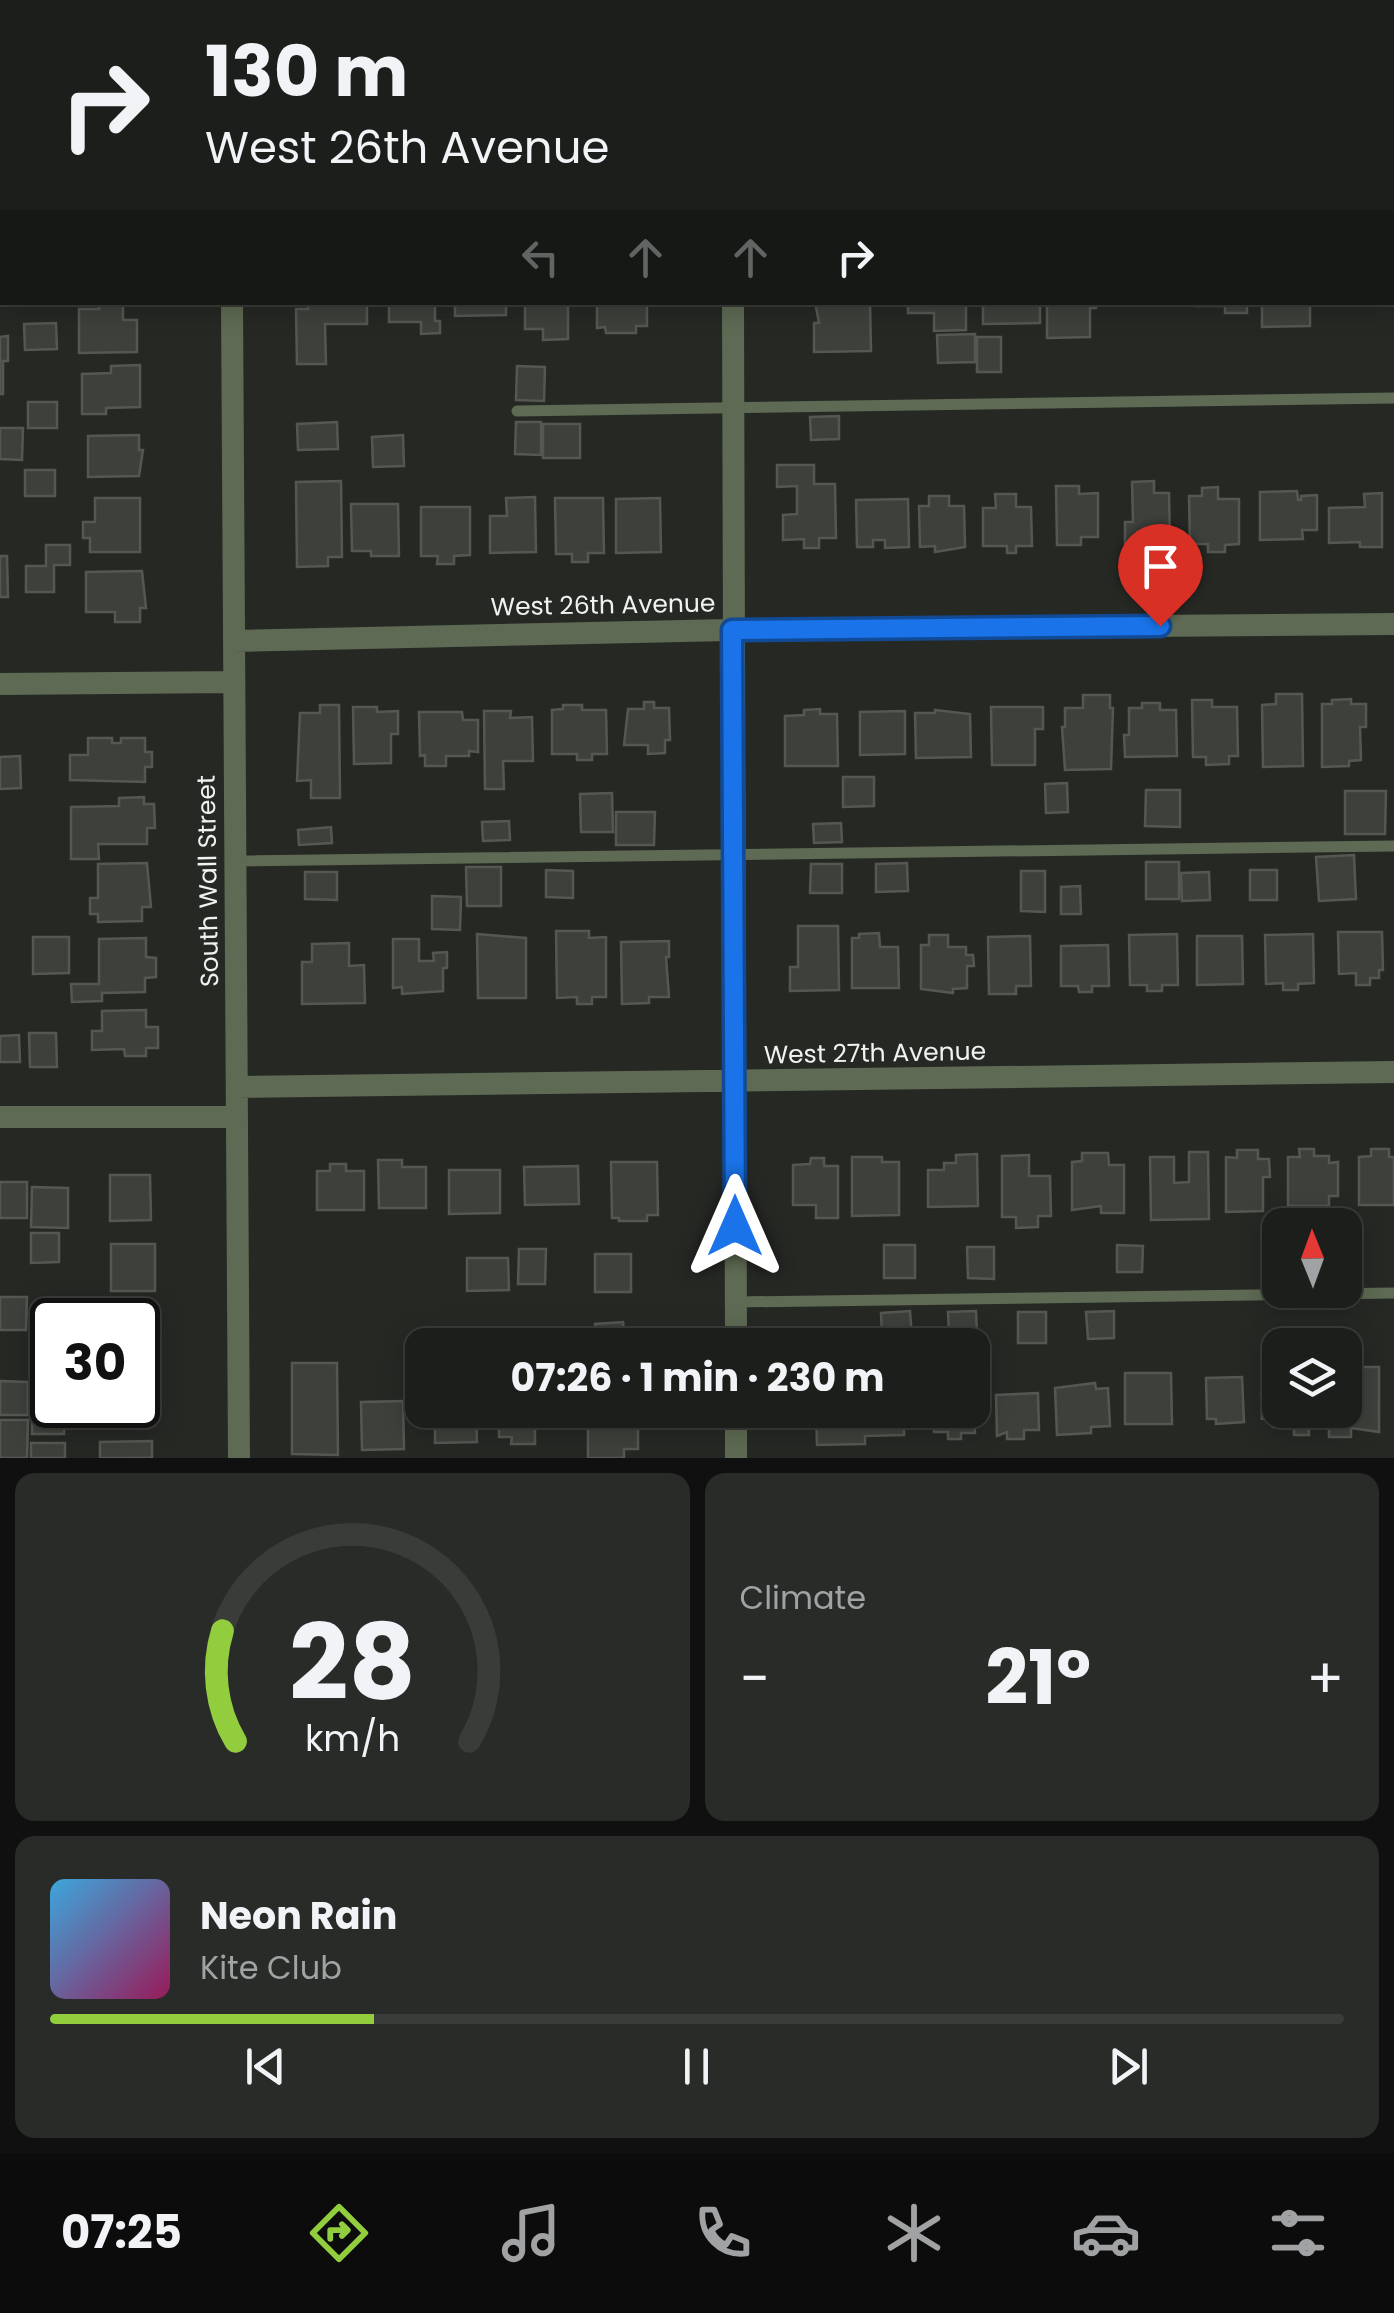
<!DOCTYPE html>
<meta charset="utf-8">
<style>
:root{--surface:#1c1e1b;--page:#292b28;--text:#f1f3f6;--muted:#a0a2a3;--line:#3a3c3a;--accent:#92cd3e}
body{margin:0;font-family:Poppins,sans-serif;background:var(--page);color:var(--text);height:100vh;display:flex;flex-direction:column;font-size:38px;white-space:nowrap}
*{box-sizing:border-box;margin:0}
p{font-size:32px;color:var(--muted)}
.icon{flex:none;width:55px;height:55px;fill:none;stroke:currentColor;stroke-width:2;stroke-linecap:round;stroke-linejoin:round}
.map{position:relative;height:1458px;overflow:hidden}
.details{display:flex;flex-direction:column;gap:15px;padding:15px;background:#0f100f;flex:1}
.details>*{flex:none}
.top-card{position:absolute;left:0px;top:0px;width:1395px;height:305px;box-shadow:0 5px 25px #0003,0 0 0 2px var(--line);background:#1c1e1b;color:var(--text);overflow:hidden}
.needle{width:65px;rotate:359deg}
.buttons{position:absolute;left:1262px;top:1208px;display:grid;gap:20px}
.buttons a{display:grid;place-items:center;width:100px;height:100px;border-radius:20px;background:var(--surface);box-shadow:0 5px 25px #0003,0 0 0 2px var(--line);font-size:50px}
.speed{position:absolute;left:30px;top:1298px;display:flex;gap:20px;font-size:50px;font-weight:700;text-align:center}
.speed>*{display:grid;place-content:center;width:130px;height:130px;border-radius:50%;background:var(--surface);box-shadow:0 5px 25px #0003,0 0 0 2px var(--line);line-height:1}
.speed .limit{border:5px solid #111;border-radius:15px;background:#fff;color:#111}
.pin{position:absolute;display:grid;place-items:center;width:85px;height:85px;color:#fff;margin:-102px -42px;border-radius:50% 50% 50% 0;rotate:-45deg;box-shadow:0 0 10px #0007}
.pin .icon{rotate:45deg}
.me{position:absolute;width:110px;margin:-55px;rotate:0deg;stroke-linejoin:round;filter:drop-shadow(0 0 8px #0008)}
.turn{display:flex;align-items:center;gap:35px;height:210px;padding:0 40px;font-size:45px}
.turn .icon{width:130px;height:130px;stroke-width:2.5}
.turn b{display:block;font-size:70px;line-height:85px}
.lanes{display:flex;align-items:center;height:95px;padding:0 40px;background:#0003;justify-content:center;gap:50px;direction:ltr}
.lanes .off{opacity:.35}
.big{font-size:75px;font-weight:700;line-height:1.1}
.details .card{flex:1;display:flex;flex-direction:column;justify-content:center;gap:15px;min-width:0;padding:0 35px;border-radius:20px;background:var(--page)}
.details .dial{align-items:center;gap:0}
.dial svg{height:260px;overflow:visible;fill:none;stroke:var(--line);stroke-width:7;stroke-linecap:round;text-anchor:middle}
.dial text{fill:var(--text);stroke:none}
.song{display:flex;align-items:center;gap:30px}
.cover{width:120px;height:120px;border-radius:15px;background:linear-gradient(135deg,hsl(200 70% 55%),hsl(330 70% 35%))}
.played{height:10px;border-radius:5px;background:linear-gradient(90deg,var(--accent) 25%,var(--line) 25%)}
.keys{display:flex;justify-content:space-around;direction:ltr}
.heat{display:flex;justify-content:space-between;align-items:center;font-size:55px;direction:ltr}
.details .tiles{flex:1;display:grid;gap:15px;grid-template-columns:1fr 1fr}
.card:last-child{grid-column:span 2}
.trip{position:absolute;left:405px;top:1328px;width:585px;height:100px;border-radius:20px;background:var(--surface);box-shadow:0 5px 25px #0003,0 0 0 2px var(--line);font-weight:700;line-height:100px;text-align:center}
.dock{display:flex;height:160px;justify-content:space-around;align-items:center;background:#0b0c0b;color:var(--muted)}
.dock .icon{width:70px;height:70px}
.dock .active{color:var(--accent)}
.dock b{font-size:45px;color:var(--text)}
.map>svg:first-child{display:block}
</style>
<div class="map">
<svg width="1394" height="1458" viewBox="0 0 1394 1458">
<rect width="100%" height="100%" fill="#262824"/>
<path fill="#3e403b" stroke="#555852" stroke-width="2.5" d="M0 32H2L0 156Z
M99 302H123V320H137V352L79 353V309H99Z
M307 302H367V324H325L326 364H297L296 309H308Z
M389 302H435V321H440V333L421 334V322H389Z
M455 302H506V315L455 316Z
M525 302H568V339L543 340V329H525Z
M597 302H647V326H636V333H606L605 327 597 328Z
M815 302H870L871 351 814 352V323H819Z
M908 302H966V330L934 331V313H908Z
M983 302H1040V323L983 324Z
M1047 302H1096V308H1090V337L1047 338Z
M1196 302H1247V313H1225V306H1196Z
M1262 302H1310V326L1262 327Z
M56 323 57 349 25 350 24 324Z
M975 334V362L938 363 937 335Z
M8 336V361H3V394H0V337Z
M977 337H1001V372H977Z
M140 365V407L106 408V414H82V374L111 373V366Z
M517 366 545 367 544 401 516 400Z
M28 402H57V428H28Z
M839 416V439L811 440 810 417Z
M337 422 338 449 298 450 297 424Z
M516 422H541V455L515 454Z
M543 424H580V458H543Z
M0 428H23L22 460 0 459Z
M139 435V450H143L139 476 88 477V436Z
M403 435 404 466 373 467 372 437Z
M777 465H814V484H835L836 538H819V548H804V539L783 540V515L797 514V486L777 487Z
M25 470H55V496H25Z
M341 481 342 557H328V566L297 567 296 482Z
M1154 481V493H1169L1170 542H1165L1164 554H1133V545H1125V522H1133L1132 482Z
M1056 486H1079V494L1098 493V537H1081V545H1057Z
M1218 487V499H1239V544L1225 545V552H1208V544H1190L1189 496H1202V488Z
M1297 491 1298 500H1301V496L1317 495V530H1302L1303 539 1260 540V492Z
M1382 493V547H1360V542L1329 543V508L1365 507 1364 494Z
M995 494H1016V507H1031L1032 546H1016V553H1007V546H983V508H996Z
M929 496H949V506H964L965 547 935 552V546L920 547 919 506H929Z
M535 497 536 552 490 553V516H507L506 498Z
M95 498H140V552H90V538H83V522H95Z
M555 498H603L604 553H588V562H572V554H556Z
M660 498 661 552 616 553V499Z
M908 499 909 547 885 548V540H873V547H857L856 500Z
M351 504H398L399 556H371V551H352Z
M421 507H470V555L454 556V564H437L438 556H421Z
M46 545H70V565H54V592H26V566H46Z
M0 556H7L8 597H0Z
M142 571 146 608H140V622H115V612H86V572Z
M1276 694H1302L1303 766 1263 767 1262 705 1276 704Z
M1083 695H1110V708H1113L1111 769 1065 770 1062 727H1065V708H1083Z
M1351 699V704H1366V727H1360L1361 760 1349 761V766L1322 767V704H1332V700Z
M1192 700H1212V707H1237L1238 756H1229V764L1206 765V757H1193Z
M644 702H654V708H669L670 740H665V753L648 754V745H624L628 709H644Z
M1142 703H1160V710H1176L1177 756 1125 757 1124 735H1129V708H1142Z
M320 705H339L340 798H311V780L297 781 300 713H320Z
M563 705H582V710H606L607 754H592V760H577V754H552V710L563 709Z
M353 707H377V712L398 711V734H391V763L354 764Z
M991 707H1043V729H1035V765H992Z
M820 709V714H837L838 766H785V716L804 715V710Z
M935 710 970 714 971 757 916 758 915 713H935Z
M484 711H511L510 718 532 717 533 761H503L504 789H485Z
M905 711V754L860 755V712Z
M419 712H462L463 720H478V752L469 751V756H446V766H425V755L420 756Z
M88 738H112V743H121V738H145V752H152V767H145V782L70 780V755H88Z
M20 756 21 788 0 789V757Z
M843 777H874V806L843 807Z
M1067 783 1068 812 1046 813 1045 784Z
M1146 790H1180V827L1145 826Z
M1345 791H1386L1385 834H1345Z
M612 793 613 832H581L580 794Z
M144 797V804H154L155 828H147V844H98L99 859H71V807L119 806V798Z
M616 812H655L654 845H616Z
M509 821 510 840 483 841 482 822Z
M841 823 842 842 814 843 813 824Z
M331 827 332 843 299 845 298 830Z
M1354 855 1356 899 1319 901 1316 857Z
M1146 862H1179V899H1146Z
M147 863 151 907H142V921L98 922V914H90V898H98V864Z
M907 863 908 891 876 892V864Z
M811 864H842V893H810Z
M466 867H501V906H467Z
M546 870 573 871V898L546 897Z
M1250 870H1277V900H1250Z
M1021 871H1045V912L1021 911Z
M305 872H337V900L305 899Z
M1209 872 1210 900 1182 901 1181 873Z
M1080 886 1081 914H1061V887Z
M432 896 461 897 460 930 432 929Z
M798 926H838L839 990 790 991V967H798Z
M556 931H589V938L606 937V997H592V1004H577V997L557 998Z
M1338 932H1382L1383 970H1379V978H1370V985H1356V973L1339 974Z
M879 933 880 947H898L899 988H852V938H859V934Z
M477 934 526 938V998H478Z
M1177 934 1178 985H1162V991H1147V985H1130L1129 935Z
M1313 934 1314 983 1298 984V990H1283V983L1266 984 1265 935Z
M929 935H948V947H966V955H973L974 966H967V988L953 989V993L921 989V945H929Z
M1030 936 1031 986H1016V994H989L988 937Z
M1197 936H1242L1243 984 1197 985Z
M33 937H69V973L33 974Z
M146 938V957L156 958V977L145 978V992L102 993V1001L72 1002 71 984H99V939Z
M393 939H419V961H434L433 953 447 952V968H443V991L402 994V987L393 988Z
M669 941V957H666L669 997H649V1003L622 1004 621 942Z
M349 943V966L364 965 365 1003 302 1004V962H312V944Z
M1108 945 1109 986H1092V992H1079L1078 986H1061V946Z
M146 1010V1027H158V1048H146V1056H125L124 1049 92 1050V1031H102V1011Z
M29 1033H56L57 1067H30Z
M19 1035 20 1062H0V1036Z
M1299 1149H1314V1156H1329V1163L1338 1162V1196H1329V1206H1288V1157H1300Z
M1371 1149H1389V1157H1394V1205H1359V1157L1371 1156Z
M1237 1150H1258V1159H1269L1270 1177H1263V1211L1226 1212V1157L1237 1158Z
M1189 1152H1208L1209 1219 1151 1220 1150 1157H1174V1183L1189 1182Z
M1082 1153H1108L1109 1165H1124V1213H1101V1206L1072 1210V1162L1082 1161Z
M977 1154 978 1206 928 1207V1170H944V1163H956V1155Z
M1029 1155V1176H1050L1051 1216H1038V1227L1016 1228V1217H1002V1156Z
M852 1157H882V1162H899V1215L852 1216Z
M811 1158H824V1166H838V1218H816V1205H793V1165L810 1164Z
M378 1160H402V1167H426V1208H379Z
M611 1162H657L658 1215H647V1221H619V1218H612Z
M330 1164H346V1171H364V1210H317V1171H330Z
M578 1166 579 1204 525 1205 524 1167Z
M449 1170H500V1213L449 1214Z
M110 1175H150L151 1220 110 1221Z
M0 1182H27V1218H0Z
M32 1187 68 1188V1228L31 1227Z
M31 1233H59V1262L31 1263Z
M111 1244H155V1291H111Z
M884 1245H915V1278H884Z
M1117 1245 1143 1246 1142 1272H1117Z
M967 1247H994V1279L968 1278Z
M519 1249H546L545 1284H518Z
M595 1254H631V1292H595Z
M467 1258H508L509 1290 467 1291Z
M0 1297H27L26 1330H0Z
M105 1305H155V1329H148V1347H138V1320H105Z
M910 1311 912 1336 882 1337 881 1313Z
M976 1311 977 1334 949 1335 948 1312Z
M1114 1311V1338L1088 1339 1086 1312Z
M1018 1312H1046V1343H1018Z
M623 1322 625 1341 597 1343 595 1324Z
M815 1331H854V1345H815Z
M32 1335 52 1336V1368H32Z
M292 1363H337L338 1455 292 1454Z
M1345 1366H1350V1375H1362V1367H1379V1432L1351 1428V1437H1329V1410H1345Z
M1125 1373H1171L1172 1424H1125Z
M138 1375H146V1422H107V1405H138Z
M1242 1377 1244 1422 1216 1424V1419H1207L1206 1378Z
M972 1380 975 1433H961V1439H948V1432H934V1413H941V1410H972Z
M0 1381 28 1382V1415H0Z
M1095 1383 1096 1389 1108 1388 1110 1426 1091 1427V1433L1057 1435 1055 1388Z
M1280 1392V1410H1308L1309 1435H1294V1427H1273V1418L1262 1419 1261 1393Z
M1038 1393 1039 1430H1024V1439H1007V1432L997 1436 996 1395Z
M403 1401 404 1449 362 1450 361 1402Z
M32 1402 65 1405 64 1434H32Z
M435 1410H476L477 1442 435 1443Z
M499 1410H535V1444H511L512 1437H499Z
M816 1410H904V1435L865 1436V1444L817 1445Z
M638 1414V1449H624V1458H588V1415Z
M0 1420H28L27 1458H0Z
M152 1441V1458H100V1442Z
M31 1443H65V1458H31Z"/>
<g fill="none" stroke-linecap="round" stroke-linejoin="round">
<path stroke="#5e6a53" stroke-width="11" d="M517 411 1394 398
M235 861 1394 846
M735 1302 1394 1293"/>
<path stroke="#5e6a53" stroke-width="22" d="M230 0V2
M732 0V2
M1392 177H1394
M0 247H2
M232 302 239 1458
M733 302 736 1345
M234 641 770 629 1394 624
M0 684 233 682
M237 1087 1394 1072
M0 1117H237
M736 1410V1458"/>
</g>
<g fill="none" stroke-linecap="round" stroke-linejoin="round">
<g stroke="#114b97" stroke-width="25">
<path id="route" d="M735 1226 732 630 1160 626"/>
</g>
<use href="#route" stroke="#1a73e8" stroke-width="18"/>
</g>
<g text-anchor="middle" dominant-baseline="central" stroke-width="10" stroke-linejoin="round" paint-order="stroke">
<g font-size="25" fill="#f0f2ef" stroke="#262824">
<text transform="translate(603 605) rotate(-1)">West 26th Avenue</text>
<text transform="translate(208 881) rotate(-91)">South Wall Street</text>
<text transform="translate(875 1053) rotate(-1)">West 27th Avenue</text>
</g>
</g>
</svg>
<div class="buttons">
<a><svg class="needle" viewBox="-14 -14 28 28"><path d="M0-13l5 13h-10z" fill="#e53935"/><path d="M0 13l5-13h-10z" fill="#a0a2a3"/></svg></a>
<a><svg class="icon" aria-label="layers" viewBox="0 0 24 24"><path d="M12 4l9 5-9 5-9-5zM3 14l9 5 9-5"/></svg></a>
</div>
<div class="speed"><div class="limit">30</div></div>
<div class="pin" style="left:1160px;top:626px;background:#d93025"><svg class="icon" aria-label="arrive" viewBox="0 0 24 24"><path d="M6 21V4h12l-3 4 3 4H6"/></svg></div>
<svg class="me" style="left:735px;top:1226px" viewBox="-20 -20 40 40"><path d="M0-17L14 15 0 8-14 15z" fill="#1a73e8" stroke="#fff" stroke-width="4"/></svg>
<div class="trip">07:26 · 1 min · 230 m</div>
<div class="top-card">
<div class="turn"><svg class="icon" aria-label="right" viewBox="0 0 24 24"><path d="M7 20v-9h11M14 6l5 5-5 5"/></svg><div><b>130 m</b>West 26th Avenue</div></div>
<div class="lanes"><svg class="icon off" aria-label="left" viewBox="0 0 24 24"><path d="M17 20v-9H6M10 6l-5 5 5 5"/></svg><svg class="icon off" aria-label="ahead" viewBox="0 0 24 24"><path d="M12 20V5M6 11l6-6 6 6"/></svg><svg class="icon off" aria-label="ahead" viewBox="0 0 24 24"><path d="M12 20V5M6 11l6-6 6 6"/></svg><svg class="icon" aria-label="right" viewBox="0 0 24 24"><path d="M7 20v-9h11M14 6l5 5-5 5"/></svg></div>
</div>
</div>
<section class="details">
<div class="tiles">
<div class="card dial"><svg viewBox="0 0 100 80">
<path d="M14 69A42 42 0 1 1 86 69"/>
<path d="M14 69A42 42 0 0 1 10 35" stroke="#92cd3e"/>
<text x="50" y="56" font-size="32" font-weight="700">28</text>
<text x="50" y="72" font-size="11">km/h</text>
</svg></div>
<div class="card"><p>Climate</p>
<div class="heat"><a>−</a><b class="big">21°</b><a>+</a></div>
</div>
<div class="card">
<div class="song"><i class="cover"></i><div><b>Neon Rain</b><p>Kite Club</p></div></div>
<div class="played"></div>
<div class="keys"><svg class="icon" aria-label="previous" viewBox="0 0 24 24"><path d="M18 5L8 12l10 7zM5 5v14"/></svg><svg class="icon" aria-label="pause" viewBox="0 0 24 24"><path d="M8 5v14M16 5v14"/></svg><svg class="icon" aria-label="next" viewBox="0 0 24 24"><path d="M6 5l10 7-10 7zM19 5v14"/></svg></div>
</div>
</div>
</section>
<nav class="dock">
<b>07:25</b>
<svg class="icon active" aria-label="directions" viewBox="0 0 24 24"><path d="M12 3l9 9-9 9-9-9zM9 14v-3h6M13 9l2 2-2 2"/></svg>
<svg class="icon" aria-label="music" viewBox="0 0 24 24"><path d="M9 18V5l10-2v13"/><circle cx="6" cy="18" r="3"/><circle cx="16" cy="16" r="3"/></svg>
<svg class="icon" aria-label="phone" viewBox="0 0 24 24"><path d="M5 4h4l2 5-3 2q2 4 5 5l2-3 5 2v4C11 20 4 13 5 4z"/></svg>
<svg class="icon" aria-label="climate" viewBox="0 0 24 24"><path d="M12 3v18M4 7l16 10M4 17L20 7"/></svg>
<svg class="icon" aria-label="car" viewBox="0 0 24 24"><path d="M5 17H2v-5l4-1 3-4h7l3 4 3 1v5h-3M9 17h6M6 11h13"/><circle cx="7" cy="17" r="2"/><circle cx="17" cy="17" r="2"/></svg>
<svg class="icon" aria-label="filters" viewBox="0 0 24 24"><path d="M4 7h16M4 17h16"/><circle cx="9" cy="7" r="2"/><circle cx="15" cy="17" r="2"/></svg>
</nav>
